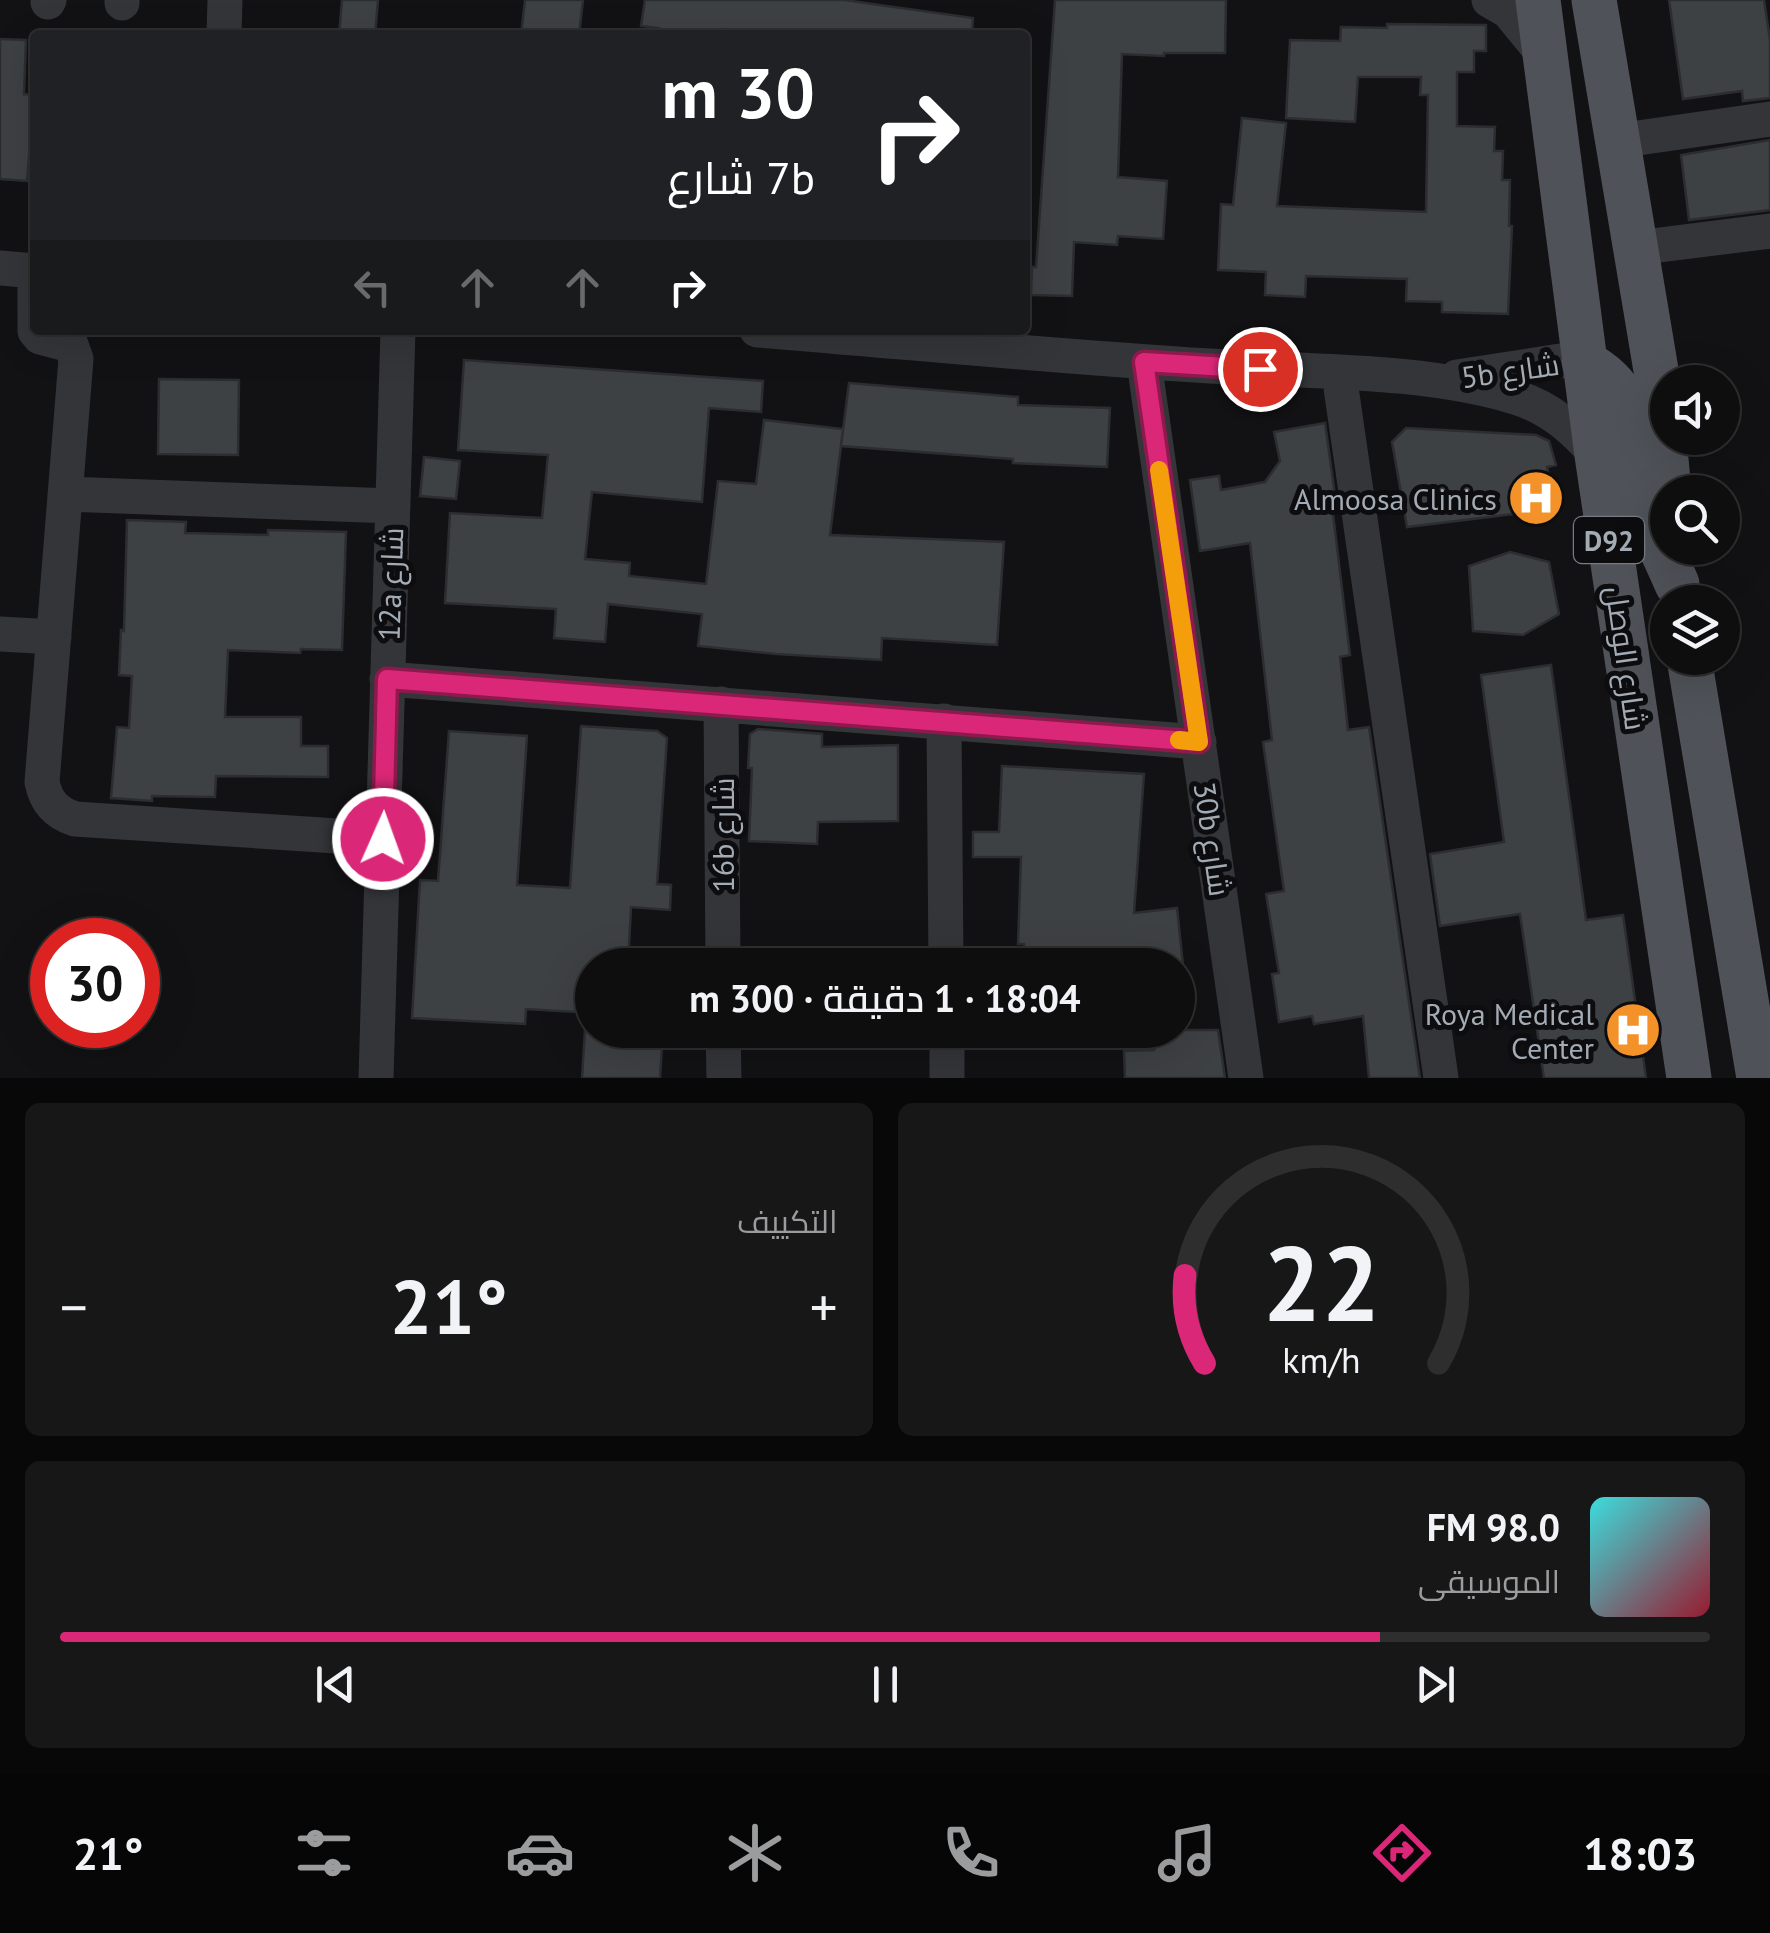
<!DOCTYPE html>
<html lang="ar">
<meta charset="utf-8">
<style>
:root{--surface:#0e0e0f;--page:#171718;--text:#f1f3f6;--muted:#9b9c9e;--line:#2e2e2f;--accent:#db2777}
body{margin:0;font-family:"PT Sans",Cairo,sans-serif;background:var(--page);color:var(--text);direction:rtl;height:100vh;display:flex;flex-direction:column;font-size:38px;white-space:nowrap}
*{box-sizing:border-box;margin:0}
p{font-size:32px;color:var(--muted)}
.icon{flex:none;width:55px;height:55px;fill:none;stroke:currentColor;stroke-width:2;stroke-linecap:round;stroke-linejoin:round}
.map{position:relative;height:1078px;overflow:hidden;direction:ltr}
.drawer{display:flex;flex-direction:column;gap:25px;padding:25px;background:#080808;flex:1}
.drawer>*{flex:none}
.guide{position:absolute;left:30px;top:30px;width:1000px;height:305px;border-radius:10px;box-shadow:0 10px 40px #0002,0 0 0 2px var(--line);direction:rtl;background:#202124;color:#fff;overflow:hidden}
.tools{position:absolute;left:1650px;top:365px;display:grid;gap:20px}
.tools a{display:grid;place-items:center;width:90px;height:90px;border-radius:50%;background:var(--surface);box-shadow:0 10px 40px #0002,0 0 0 2px var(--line);font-size:50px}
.speed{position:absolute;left:30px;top:918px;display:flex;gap:20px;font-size:50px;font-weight:700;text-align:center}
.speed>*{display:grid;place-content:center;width:130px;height:130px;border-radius:50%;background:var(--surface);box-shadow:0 10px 40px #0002,0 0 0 2px var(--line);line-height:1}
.speed .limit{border:15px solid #d22;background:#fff;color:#111}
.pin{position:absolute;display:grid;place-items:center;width:85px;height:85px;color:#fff;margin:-42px;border:5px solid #fff;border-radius:50%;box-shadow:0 2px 10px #0007}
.me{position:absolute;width:110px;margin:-55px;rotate:2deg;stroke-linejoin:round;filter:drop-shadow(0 0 8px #0008)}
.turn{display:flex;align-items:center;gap:35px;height:210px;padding:0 50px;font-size:45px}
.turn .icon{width:130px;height:130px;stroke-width:2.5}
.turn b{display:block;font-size:70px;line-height:85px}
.lanes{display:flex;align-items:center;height:95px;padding:0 50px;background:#0003;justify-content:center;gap:50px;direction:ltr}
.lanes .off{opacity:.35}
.big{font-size:75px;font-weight:600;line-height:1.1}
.drawer .card{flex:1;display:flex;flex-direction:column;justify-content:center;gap:15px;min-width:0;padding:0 35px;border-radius:15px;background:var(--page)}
.drawer .dial{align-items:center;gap:0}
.dial svg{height:260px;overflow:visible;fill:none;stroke:var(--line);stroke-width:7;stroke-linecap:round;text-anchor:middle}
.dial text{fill:var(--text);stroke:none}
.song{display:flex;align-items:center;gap:30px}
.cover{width:120px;height:120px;border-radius:15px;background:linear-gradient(135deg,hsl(180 70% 55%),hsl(350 70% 35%))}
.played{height:10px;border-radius:5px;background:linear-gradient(90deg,var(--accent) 80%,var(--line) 80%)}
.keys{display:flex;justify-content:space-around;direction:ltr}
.heat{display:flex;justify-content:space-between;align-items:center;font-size:55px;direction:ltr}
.drawer .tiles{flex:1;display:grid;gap:25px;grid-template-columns:1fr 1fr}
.card:last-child{grid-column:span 2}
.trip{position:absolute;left:575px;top:948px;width:620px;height:100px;border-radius:50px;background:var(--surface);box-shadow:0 10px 40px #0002,0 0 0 2px var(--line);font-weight:600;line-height:100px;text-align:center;direction:rtl}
.dock{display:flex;height:160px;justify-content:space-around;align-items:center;background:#060606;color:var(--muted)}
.dock .icon{width:70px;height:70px}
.dock .on{color:var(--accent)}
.dock b{font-size:45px;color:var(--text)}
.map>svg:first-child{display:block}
</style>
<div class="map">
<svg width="1770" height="1078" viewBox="0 0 1770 1078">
<rect width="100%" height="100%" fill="#121214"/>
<path fill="#3e4144" stroke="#2c2d30" stroke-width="2.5" d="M342 0H378L375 35H339Z
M525 0H583L579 35H521Z
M645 0H844L973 18 972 35H768L725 29V35H658L659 28 641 26Z
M1055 0H1226L1225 53H1164V56L1122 54 1118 177 1167 181 1163 239 1118 236 1117 245 1074 242 1072 296 1031 295 1032 267H1036Z
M1669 0H1764L1770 40V98L1743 101 1742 91 1683 99Z
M1387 24 1486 25V51H1474V72H1457V126L1495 127 1494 151H1503L1502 180H1510L1509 226H1512L1508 314 1442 312V302L1406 301 1407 279 1306 276 1305 297 1265 295 1266 272 1218 270 1221 204 1233 205 1242 118 1286 123 1277 206 1426 212 1428 95H1420L1421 77H1358L1355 122 1286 118 1290 40 1340 41 1341 27 1387 28Z
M0 39 26 40 24 94 34 95 27 181 0 179Z
M1770 140V210L1689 220 1681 155Z
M464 360 763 381 761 412 709 408 702 502 592 492 585 559 630 563 629 576 706 584 718 481 756 484 764 420 843 429 830 535 1004 542 997 645 882 638 881 660 776 654 698 646 702 614 608 604 605 642 554 638 556 609 445 603 450 513 542 518 548 455 458 450Z
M159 379 239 380 238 455 158 454Z
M849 383 1018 397V405L1110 408 1107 467 1013 463V459L841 446Z
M1325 423 1337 510 1333 514 1350 655 1340 657 1348 730 1369 727 1420 1078H1369L1363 1016 1314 1024 1312 1016 1279 1022 1272 974 1279 973 1266 894 1284 891 1263 742 1272 740 1250 543 1200 551 1190 480 1219 476 1221 490 1265 482 1280 461 1274 432Z
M1406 428 1536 435 1549 441 1556 465 1547 467 1555 509 1407 527 1392 442Z
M424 457 460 461 456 499 420 496Z
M127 520 186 522 185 533 268 535V530L346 532 342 650 301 649 300 653 228 650 225 717H301V746H328V777L216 776 215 797 152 796V801L111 798 117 727 129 728 132 676 119 675 121 630 124 631Z
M1510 552 1549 562 1559 614 1523 635 1473 631 1469 566Z
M1551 665 1586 920 1623 915 1646 1078H1544L1520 914 1440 926 1430 854 1504 842 1481 675Z
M581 726 657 731 667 738 657 884 671 885 670 910 631 907 628 965H592V1013L526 1009 525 1024 412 1018 420 880 438 881 449 731 527 736 517 885 570 888Z
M758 729 822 734V747L898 745V821L818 822 817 844 749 841 752 768H748L750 734Z
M1002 766 1144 774 1134 913 1177 908 1183 965H1024V944H1018L1021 857H973V832H999Z
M585 1030H663L660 1078H582Z
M1152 1030H1218L1225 1078H1125L1124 1051 1154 1050Z"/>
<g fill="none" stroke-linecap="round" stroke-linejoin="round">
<path stroke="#333539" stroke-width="35" d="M1489 0 1508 11 1545 56
M48 2 49 0
M122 3V0
M224 35 225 0
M1617 141 1770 119
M1636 248 1770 231
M0 268 35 271
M35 276V331L40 337 71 345 76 359 42 782C46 802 56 813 75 819L383 839
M757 330C908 342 1059 357 1210 366 1307 372 1426 369 1518 398 1552 409 1574 430 1597 455
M1144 362 1246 1078
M1339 374 1441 1078
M1457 377 1567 360 1584 362
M65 494 393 506
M0 634 54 637
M387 679 1199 742
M721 704 723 965
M944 721 946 965
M723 1030 724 1078
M947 1030V1078
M376 1078 398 330"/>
<path stroke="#4f5258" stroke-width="45" d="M1538 0 1597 455 1689 1078
M1594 0 1660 394 1669 492
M1584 362C1645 395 1625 434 1640 490 1648 523 1664 554 1677 584
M1689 658 1759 1078"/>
</g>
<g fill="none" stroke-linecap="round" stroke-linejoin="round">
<g stroke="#8e194d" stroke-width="25">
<path id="route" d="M383 839 387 679 1199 742 1144 362 1260 369"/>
</g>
<use href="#route" stroke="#db2777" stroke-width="18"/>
<path stroke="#f59e0b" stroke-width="18" d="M1159 470 1199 742 1179 740"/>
</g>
<defs>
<g id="hospital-disc" transform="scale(2.875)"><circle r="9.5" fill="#f4922a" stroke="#0d0d0f"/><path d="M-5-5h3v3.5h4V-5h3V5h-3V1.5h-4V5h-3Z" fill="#fff"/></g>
</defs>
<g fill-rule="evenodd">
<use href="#hospital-disc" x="1536" y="498"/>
<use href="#hospital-disc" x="1633" y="1030"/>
</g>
<g text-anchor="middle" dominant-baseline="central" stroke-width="10" stroke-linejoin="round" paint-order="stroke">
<rect fill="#0d0d0f" stroke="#767c83" stroke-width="2.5" x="1574" y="517" width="70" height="46" rx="8"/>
<g font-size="28" font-weight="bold" fill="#a3abb5">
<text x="1609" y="540">D92</text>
</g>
<g font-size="30" fill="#a3abb5" stroke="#0d0d0f">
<text transform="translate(1510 370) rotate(-8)">5b شارع</text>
<text transform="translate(390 584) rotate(-88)">12a شارع</text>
<text transform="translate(1627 658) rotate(82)">شارع الوصل</text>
<text transform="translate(722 835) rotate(-90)">16b شارع</text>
<text transform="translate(1213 839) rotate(82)">30b شارع</text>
</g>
<g font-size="30" fill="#a3abb5" stroke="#0d0d0f" text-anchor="end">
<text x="1497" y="498">Almoosa Clinics</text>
<text x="1594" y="1013">Roya Medical<tspan x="1594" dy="34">Center</tspan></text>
</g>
</g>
</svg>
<div class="tools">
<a><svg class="icon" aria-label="sound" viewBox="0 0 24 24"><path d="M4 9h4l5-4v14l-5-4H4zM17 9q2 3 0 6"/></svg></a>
<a><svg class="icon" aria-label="search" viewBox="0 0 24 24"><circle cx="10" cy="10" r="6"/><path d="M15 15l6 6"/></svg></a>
<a><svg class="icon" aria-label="layers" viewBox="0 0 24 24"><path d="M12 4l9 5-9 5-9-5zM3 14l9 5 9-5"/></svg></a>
</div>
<div class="speed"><div class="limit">30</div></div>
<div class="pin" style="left:1260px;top:369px;background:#d93025"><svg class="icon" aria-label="arrive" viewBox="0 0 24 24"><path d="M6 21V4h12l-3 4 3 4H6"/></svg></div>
<svg class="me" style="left:383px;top:839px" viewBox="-20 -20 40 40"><circle r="17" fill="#db2777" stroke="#fff" stroke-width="3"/><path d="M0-11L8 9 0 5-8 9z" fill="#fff"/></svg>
<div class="trip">18:04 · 1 دقيقة · 300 m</div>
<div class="guide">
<div class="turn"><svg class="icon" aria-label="right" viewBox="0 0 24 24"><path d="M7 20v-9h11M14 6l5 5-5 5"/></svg><div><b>30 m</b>7b شارع</div></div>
<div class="lanes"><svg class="icon off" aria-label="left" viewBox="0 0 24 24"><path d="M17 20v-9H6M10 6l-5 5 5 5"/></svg><svg class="icon off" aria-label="ahead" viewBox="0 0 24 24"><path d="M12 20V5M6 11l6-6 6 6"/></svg><svg class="icon off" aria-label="ahead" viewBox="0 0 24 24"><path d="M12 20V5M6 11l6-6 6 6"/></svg><svg class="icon" aria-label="right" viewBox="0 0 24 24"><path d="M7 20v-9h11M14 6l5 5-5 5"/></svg></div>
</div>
</div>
<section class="drawer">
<div class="tiles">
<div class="card dial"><svg viewBox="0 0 100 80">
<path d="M14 69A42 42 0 1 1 86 69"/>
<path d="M14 69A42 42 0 0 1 8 42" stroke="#db2777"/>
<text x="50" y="56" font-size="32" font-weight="700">22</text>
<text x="50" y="72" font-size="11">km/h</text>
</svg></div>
<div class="card"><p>التكييف</p>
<div class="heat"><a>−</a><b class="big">21°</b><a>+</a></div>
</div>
<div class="card">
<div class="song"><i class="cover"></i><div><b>98.0 FM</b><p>الموسيقى</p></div></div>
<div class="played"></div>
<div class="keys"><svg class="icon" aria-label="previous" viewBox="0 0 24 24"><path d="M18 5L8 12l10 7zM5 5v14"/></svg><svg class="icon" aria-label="pause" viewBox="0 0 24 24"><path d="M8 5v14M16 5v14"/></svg><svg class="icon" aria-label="next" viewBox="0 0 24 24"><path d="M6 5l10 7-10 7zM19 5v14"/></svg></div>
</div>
</div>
</section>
<nav class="dock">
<b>18:03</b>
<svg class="icon on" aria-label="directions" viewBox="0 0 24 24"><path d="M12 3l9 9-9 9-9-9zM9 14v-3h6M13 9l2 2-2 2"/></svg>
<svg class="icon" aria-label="music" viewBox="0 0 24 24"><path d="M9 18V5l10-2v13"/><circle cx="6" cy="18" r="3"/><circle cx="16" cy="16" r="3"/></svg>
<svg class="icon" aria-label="phone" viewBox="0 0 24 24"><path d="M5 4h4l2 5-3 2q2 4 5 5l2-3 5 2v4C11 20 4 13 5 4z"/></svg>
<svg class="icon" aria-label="climate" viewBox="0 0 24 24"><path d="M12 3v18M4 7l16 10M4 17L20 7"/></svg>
<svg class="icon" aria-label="car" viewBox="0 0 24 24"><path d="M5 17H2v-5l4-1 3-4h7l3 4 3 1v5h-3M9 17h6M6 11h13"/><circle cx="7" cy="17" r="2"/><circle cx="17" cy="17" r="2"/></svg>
<svg class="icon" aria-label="filters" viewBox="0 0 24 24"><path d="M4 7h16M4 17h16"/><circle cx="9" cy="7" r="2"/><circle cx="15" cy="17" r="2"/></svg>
<b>21°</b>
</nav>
